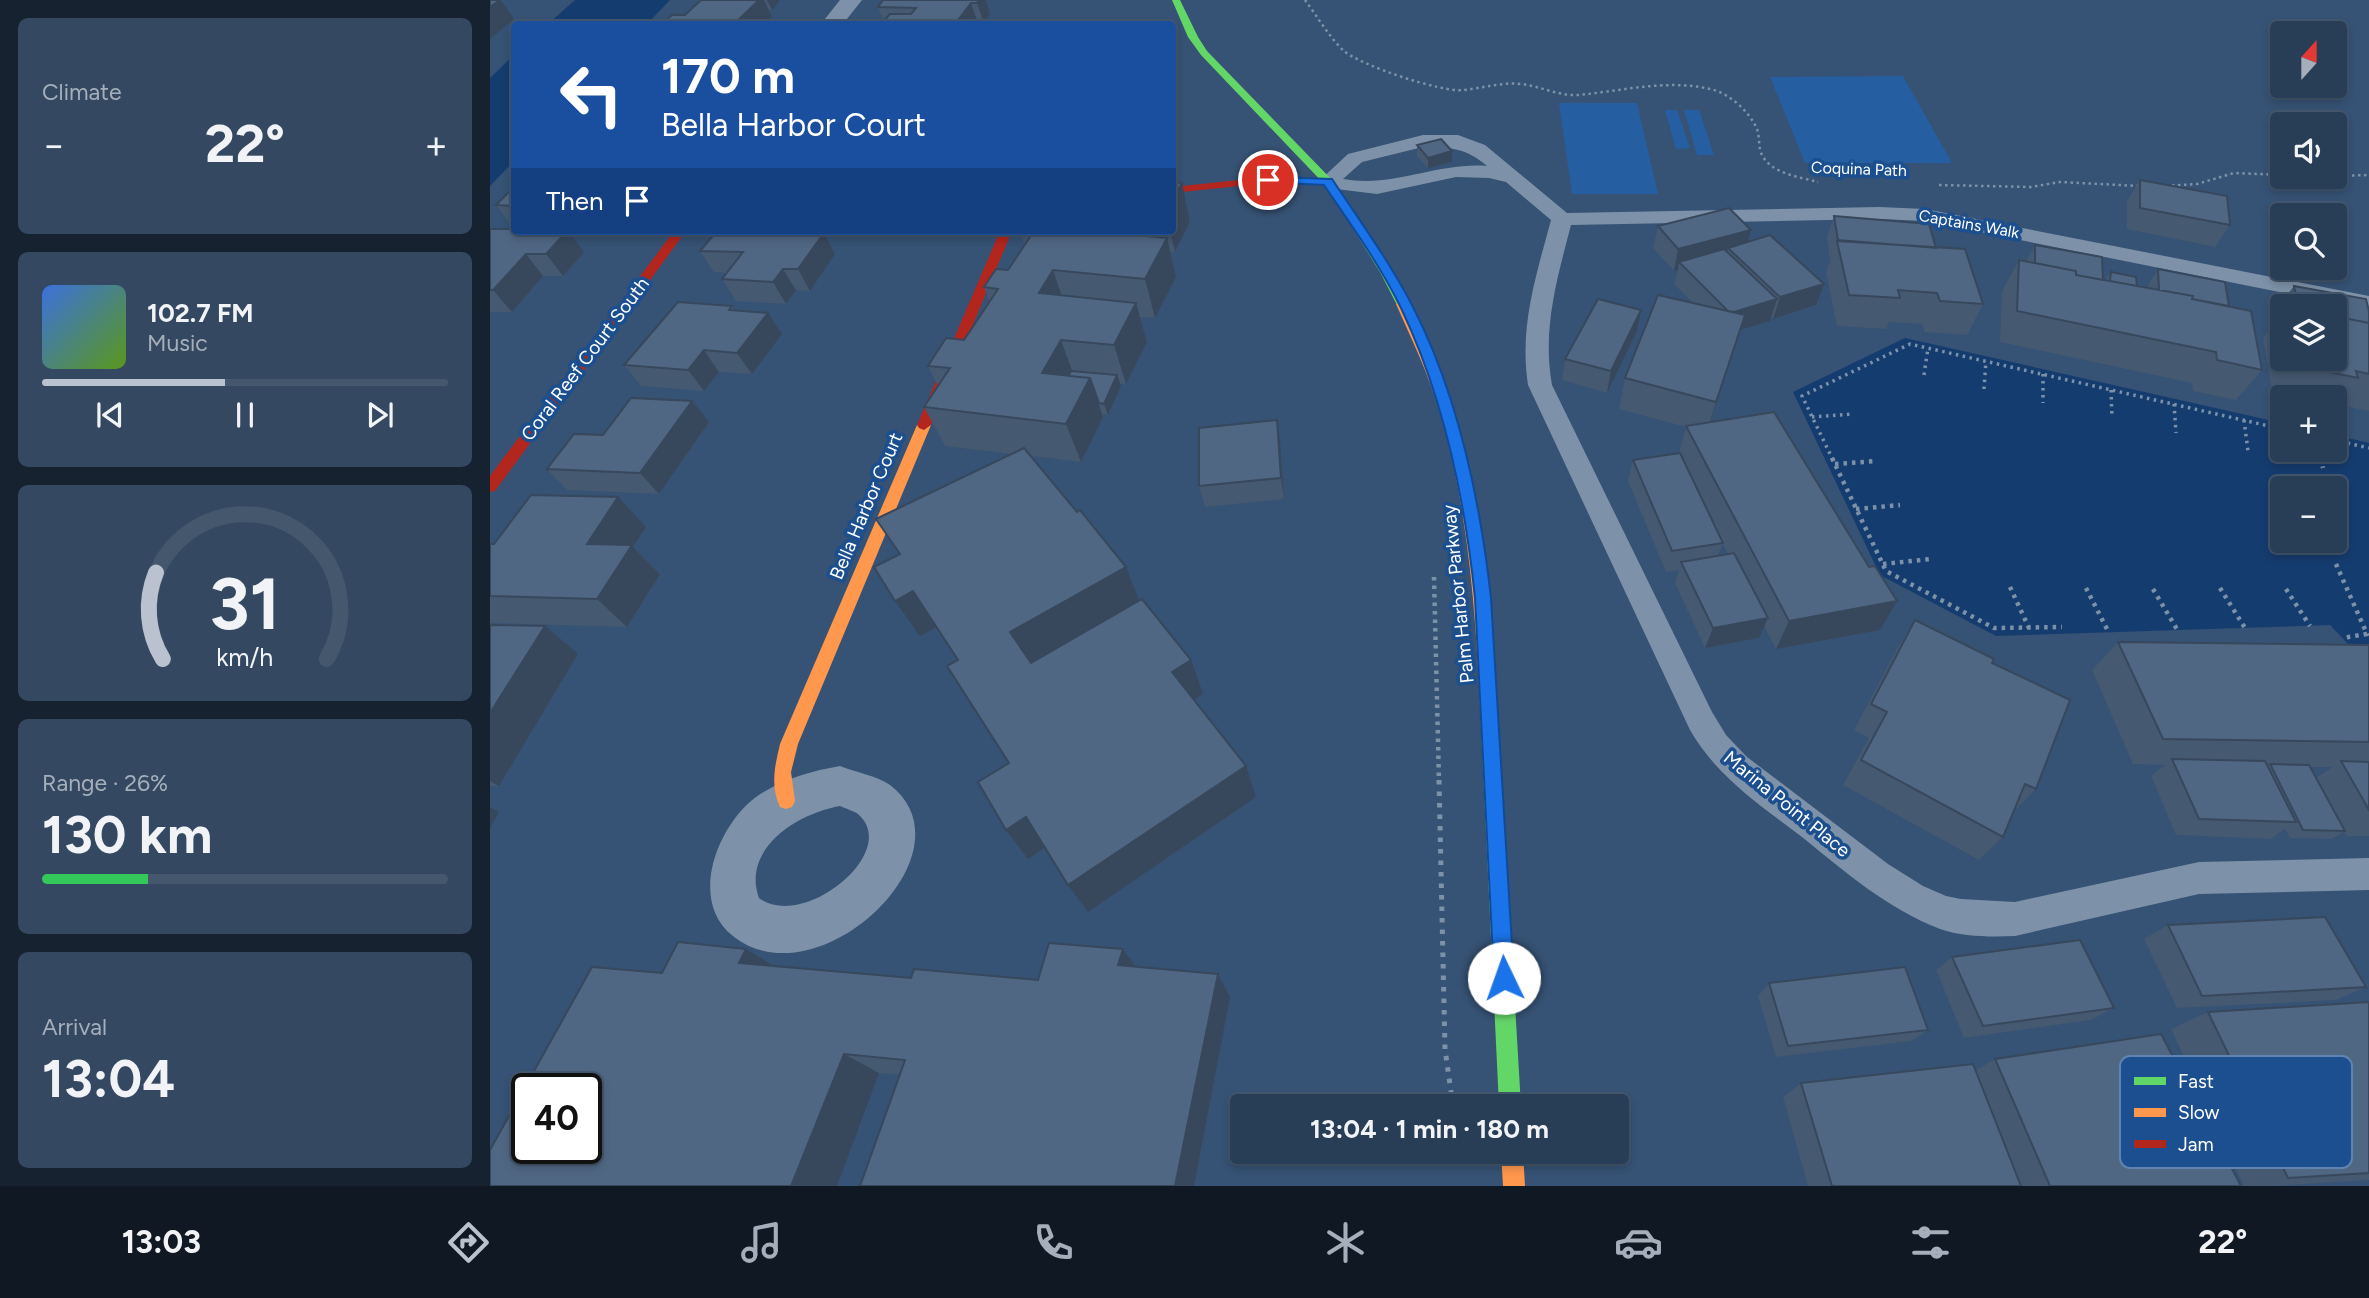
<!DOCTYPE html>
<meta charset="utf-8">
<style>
:root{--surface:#283e57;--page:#344961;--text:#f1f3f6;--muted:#a5aeba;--line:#44576d;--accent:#b9c2ce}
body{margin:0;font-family:Figtree,sans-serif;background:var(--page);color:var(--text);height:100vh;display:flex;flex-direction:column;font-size:26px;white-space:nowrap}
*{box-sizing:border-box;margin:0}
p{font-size:23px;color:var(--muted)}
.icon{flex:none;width:38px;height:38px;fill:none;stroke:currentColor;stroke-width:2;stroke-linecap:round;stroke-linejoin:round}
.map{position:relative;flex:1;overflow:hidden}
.side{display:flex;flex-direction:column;gap:18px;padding:18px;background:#162230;width:490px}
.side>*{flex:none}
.banner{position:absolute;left:21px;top:21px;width:665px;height:214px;border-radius:7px;box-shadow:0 4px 10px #0003,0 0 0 2px var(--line);background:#1a4fa0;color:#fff;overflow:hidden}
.needle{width:46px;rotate:21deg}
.controls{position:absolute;left:1780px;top:21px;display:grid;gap:14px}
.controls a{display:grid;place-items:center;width:77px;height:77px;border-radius:7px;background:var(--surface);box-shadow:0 4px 10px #0003,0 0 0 2px var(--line);font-size:35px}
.speed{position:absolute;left:21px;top:1073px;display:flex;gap:14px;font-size:35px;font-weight:700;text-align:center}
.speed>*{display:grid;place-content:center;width:91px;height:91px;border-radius:50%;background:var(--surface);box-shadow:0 4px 10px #0003,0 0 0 2px var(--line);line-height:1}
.speed .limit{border:4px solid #111;border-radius:10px;background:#fff;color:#111}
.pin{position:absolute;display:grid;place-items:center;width:60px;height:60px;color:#fff;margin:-30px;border:4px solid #fff;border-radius:50%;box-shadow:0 2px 7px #0007}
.me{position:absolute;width:77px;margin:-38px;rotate:357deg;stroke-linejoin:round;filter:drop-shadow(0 0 5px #0008)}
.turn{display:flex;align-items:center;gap:24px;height:147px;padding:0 35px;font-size:32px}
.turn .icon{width:91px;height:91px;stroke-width:2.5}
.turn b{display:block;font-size:49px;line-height:60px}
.then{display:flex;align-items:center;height:66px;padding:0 35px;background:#0003;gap:14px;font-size:26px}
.big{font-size:52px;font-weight:700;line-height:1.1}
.side .widget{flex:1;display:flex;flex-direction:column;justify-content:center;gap:10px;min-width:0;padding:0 24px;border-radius:10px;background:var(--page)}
.side .dial{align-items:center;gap:0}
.dial svg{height:182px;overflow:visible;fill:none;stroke:var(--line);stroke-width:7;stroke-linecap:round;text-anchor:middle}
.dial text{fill:var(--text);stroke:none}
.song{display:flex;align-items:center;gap:21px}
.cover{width:84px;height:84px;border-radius:10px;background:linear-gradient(135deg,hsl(220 70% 55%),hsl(90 70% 35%))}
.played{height:7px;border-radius:4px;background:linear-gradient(90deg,var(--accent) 45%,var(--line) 45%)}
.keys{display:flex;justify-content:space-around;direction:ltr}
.heat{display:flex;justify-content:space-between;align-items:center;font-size:38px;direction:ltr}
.charge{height:10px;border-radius:5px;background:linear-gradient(90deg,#34c759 26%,var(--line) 0)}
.trip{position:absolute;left:740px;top:1094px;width:399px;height:70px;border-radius:7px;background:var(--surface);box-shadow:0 4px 10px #0003,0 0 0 2px var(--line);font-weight:700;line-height:70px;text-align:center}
.tabs{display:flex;height:112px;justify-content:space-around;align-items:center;background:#101923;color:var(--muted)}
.tabs .icon{width:49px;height:49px}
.tabs .active{color:var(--accent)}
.tabs b{font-size:32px;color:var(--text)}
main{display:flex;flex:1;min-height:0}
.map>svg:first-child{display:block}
</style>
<main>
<section class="side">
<div class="widget"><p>Climate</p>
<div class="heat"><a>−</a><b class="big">22°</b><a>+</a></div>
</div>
<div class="widget">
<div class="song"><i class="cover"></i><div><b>102.7 FM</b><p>Music</p></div></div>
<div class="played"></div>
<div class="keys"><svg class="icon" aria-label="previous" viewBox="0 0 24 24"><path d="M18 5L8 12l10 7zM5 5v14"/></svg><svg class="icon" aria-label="pause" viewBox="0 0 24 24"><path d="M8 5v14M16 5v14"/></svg><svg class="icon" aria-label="next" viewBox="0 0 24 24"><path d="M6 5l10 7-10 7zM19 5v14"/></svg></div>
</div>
<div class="widget dial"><svg viewBox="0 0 100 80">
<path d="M14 69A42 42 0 1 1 86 69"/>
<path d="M14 69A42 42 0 0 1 11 31" stroke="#b9c2ce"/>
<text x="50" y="56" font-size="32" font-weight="700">31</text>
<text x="50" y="72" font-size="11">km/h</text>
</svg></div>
<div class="widget"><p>Range · 26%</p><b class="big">130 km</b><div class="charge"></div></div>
<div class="widget"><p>Arrival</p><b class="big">13:04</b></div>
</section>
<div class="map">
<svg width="1879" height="1186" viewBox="0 0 1879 1186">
<rect width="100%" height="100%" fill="#365274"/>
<path fill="#265fa1" d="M1413 76 1462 163H1315L1280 77Z
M1069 103H1147L1168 194H1082Z
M1175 110H1187L1200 148 1186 149Z
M1194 110H1209L1224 155H1207Z"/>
<path fill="#153c6e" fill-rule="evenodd" d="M85 0H180L157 24H58Z
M24 55V161L0 186V78Z
M1415 338 1792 423V450H1844L1845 435 1879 443V666L1840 625 1506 636 1390 575 1303 392ZM1792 488H1844V541H1792Z"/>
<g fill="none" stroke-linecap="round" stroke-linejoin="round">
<path stroke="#7d92a8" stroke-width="2.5" stroke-dasharray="2.5 3.5" stroke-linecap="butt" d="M815 0C827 16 839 37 854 51 870 65 952 93 974 90 993 88 1011 82 1031 84 1050 86 1068 96 1088 95 1132 91 1176 79 1220 89 1239 93 1259 111 1267 129 1270 137 1268 148 1272 155 1282 174 1310 177 1328 182
M1844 176 1879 175
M1449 185 1541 187 1570 182 1649 186
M1676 186 1707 184 1744 173 1792 175"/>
<path stroke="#7d92a8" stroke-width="3.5" stroke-dasharray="2.5 4.5" stroke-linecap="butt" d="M1553 374V403
M1434 375 1438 348
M1494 389 1496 361
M1621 390 1622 418
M1684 404 1686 433
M1322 417 1362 414
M1754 420 1758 451
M1844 440 1879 448
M1830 450 1832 460
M1343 460 1312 396 1420 344 1792 429"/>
<path stroke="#7d92a8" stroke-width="4.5" stroke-dasharray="3.5 5" stroke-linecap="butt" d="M1342 458 1396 571 1504 628 1572 627
M1831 458 1833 468
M1345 464 1387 461
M1366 509 1410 505
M1393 564 1441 559
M1846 564 1877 634 1852 638
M944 577 949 782
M1520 587 1539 628
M1596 588 1619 633
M1730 588 1755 628
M1663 589 1688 631
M1796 589 1820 626"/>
<path stroke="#7d92a8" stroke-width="5" stroke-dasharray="4.5 7" stroke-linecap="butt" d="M949 780 955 1049 963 1106"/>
<path fill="#7d92a8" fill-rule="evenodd" d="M933 135H968L995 145 1077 213 1389 207 1435 209 1879 296V310L1435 221 1389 219 1081 225C1067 279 1052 329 1062 385L1222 712 1236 735 1257 757 1398 864 1433 886 1456 896 1471 899 1525 902 1709 862 1879 858V890L1709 894 1525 936C1501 937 1473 937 1450 929 1398 909 1355 872 1312 837 1270 805 1227 777 1200 730L1038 385C1029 327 1046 276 1061 220L1016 182 999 178 966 177 887 194 838 188 828 182 858 154ZM933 147C960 147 976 148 997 166 947 162 905 188 853 179L872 162Z"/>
<path fill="#7d92a8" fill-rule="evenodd" d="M350 0H372L353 24H331Z
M350 766C365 772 387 776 400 785 487 852 328 1004 243 936 198 901 227 826 266 797 290 780 321 771 350 766ZM350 806C356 809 365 811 369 815 410 853 313 931 269 898 251 848 309 813 350 806Z"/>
<path fill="#63d668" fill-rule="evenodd" d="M682 0H690L708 37 717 51 845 183 902 272 918 304 916 307H908L890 272 837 187 711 55 698 37Z
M1001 742 1007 744 1010 750 1031 1106H1009L992 750 995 744Z"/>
<path fill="#ff974d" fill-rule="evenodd" d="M912 300 918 304C935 339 952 375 963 412 997 522 1003 636 1010 750L1007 756 1001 758 995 756 992 750C987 637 982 522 950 413 939 375 922 340 906 304Z
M434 420 441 425 308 744 301 772 305 801 302 807 296 809 290 807C280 786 285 765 290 744L427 425Z
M1011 1152H1033L1035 1186H1013Z"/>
<path fill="#b3261e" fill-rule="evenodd" d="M778 177 838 179 844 182 838 185 778 183 682 193V187Z
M184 231H196L5 491 0 492V476Z
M510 231H522L441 425 434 430 429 428 427 425Z"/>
</g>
<path fill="#455971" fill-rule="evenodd" d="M211 0H290L282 10H278L282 17 195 15Z
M393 0H496L500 14 494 23 394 22 388 7Z
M927 145 962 162 938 168 927 156Z
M1650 180 1740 225 1725 247 1637 229V201Z
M24 187V227H23L6 205Z
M1344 216 1446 248 1493 304 1477 335 1435 332 1432 324 1399 322 1396 329 1347 326 1336 272 1340 261 1337 237Z
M700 222 685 252H680L686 277 665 318 650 317 657 342 636 384H630L631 386 618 415 612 414 613 417 591 462 542 456 649 601 713 694 704 700 756 766 766 797 598 912 555 848 538 859 516 830 519 763 468 660 447 627 430 636 409 554 386 519 521 454 455 446 434 407 448 386 438 366 474 340 499 301 494 287 518 270 535 245 530 231H682Z
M1168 226 1258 242 1326 305 1283 319 1281 317 1280 321 1250 330 1220 422 1390 630 1286 649 1274 626 1269 638 1215 648 1185 583 1189 570 1176 572 1138 481 1143 460 1189 453 1196 427 1129 409 1135 378 1203 303 1184 284 1188 270 1184 271 1163 248ZM1233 544 1238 554 1228 556Z
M0 229 94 252 73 276H53L22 312H0Z
M325 232 334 233 345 254 320 291 306 290 296 304 246 301 232 279 237 273 224 272 210 251Z
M1545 245 1613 280H1615L1621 272 1647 286 1656 288 1668 269 1739 306 1772 370 1746 400 1703 391 1702 383 1510 342 1512 291 1529 260 1536 262Z
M1804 286 1879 311V411L1844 404V397H1792V398L1783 396 1773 338 1789 318 1787 307ZM1792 306H1844V359H1792Z
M242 306 245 310 292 334 262 374 229 372 214 391 151 386 134 365Z
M1147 331 1117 393 1072 380 1075 359Z
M787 420 790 442 794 499 715 507 709 486Z
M219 422 169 494 77 490 57 469 113 435Z
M156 527 143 547 170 574 137 627 0 623V544Z
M1425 620 1502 663 1546 789 1524 811 1513 837 1489 860 1353 785 1379 738 1364 730 1407 649Z
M0 625 88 654 9 786H0Z
M1628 642 1879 645V836H1856L1854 832 1841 839 1800 838 1795 829 1781 839 1686 835 1661 776 1675 765 1643 764 1602 670ZM1820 767H1842L1826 778Z
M1678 925 1876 987 1846 1000 1687 1008 1654 939Z
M256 949 283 966 421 978 548 980 645 966 728 974 740 997 704 1186H370L410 1075 389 1073 172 973Z
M1462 957 1624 1008 1601 1020 1474 1038 1446 970Z
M1279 983 1438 1030 1422 1041 1286 1057 1268 996Z
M1879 1002V1180L1783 1186H1754L1681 1029 1718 1012Z
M1505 1059 1751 1186H1318L1293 1097 1311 1083 1486 1070Z"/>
<path fill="#38485c" d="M10 0H11L24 19 0 39V7Z
M269 0H274L282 17 275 24H244Z
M277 0H290L282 10Z
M489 0H496L500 14 494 23 487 3Z
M481 3 488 23 487 24H465Z
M962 151V162L938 168V158Z
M692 183 700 222 685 252 680 231H682V201Z
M1261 230 1255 252 1238 248 1235 257 1189 262 1188 270 1184 271 1188 249Z
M77 231H78L94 252 73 276 56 254Z
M313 231H324L329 240 334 233 345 254 320 291 308 269Z
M624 231H643L647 249 623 233Z
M677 238 686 277 665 318 655 279Z
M36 254 53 276 22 312 3 290Z
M293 269 306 290 296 304 283 282Z
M563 270 576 309 549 293Z
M1334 284 1326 305 1283 319 1290 297Z
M1287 299 1280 321 1250 330 1217 432 1226 402 1240 313Z
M646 303 657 342 636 384 624 345Z
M1151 310 1147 331 1117 393 1121 371Z
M278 313 292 334 262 374 247 353Z
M571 340 585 379 552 373Z
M214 350 229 372 214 391 198 370Z
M627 375 631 386 618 415 614 404Z
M600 378 613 417 591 462 576 424Z
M202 401 219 422 169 494 150 473Z
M787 420 790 442 794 499 791 478Z
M128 497 156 527 143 547 170 574 137 627 107 599 97 544Z
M636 567 650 603 539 667 520 632Z
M423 591 447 627 430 636 405 601Z
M1407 601 1390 630 1286 649 1299 621Z
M1278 618 1269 638 1215 648 1223 628Z
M55 626 88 654 9 786 0 781V713Z
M701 660 713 694 694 706 682 672Z
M756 766 766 797 598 912 578 885Z
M0 807 9 812 0 828Z
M536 817 557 846 538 859 516 830Z
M256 949 295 973 249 963Z
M633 949 650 973 628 965Z
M728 974 740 997 704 1186H685Z
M354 1054 389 1073 347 1186H301Z"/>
<path fill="#506783" stroke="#38485c" stroke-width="2" fill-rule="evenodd" d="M0 0H10L0 7Z
M211 0H269L244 24H172L182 15H195Z
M393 0H489L487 3H481L465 24H391L400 14H421L426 8 388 7Z
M951 139 962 151 938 158 927 145Z
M1650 180 1737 196 1740 225 1650 208Z
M682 182 692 183 682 201Z
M24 187V206L6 205Z
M1239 208 1261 230 1188 249 1168 226Z
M1344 216 1439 224 1446 248 1348 240Z
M0 229H24V231H77L56 254H36L3 290H0Z
M227 231H313L312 232 334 233 308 269H293L283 282 232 279 253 252 210 251Z
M544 231H624L623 233 677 238 655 279 563 270 549 293 646 303 624 345 571 340 552 373 600 378 576 424 434 407 460 368 438 366 456 338 474 340 508 289 494 287 506 269 518 270Z
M1280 235 1334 284 1290 297 1238 248Z
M1347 241 1475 249 1493 304 1450 301 1447 293 1408 290 1410 298 1359 295Z
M1545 245 1612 257 1613 280 1586 275V271L1545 263Z
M1234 249 1287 299 1244 312 1238 311 1189 262Z
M1529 260 1586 271V275L1703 296 1702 299 1761 311 1772 370 1727 360 1726 352 1527 311Z
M1668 269 1735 282 1739 306 1702 299 1703 296 1669 290Z
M1621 272 1646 277 1647 286 1620 281Z
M1804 286 1876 299 1879 311V323L1844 316V306H1808Z
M1168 295 1255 315 1226 402 1135 378Z
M1108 299 1151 310 1121 371 1075 359Z
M188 302 242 306 239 310 278 313 247 353 214 350 198 370 134 365Z
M1844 316 1879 323V374L1866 371 1868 378 1810 366 1808 359H1844Z
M581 371 627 375 614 404 609 403 600 378 579 376Z
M141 398 202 401 150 473 57 469 84 434 113 435Z
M1284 412 1379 567 1385 566 1407 601 1299 621 1196 426Z
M787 420 791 478 709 486V428Z
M534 448 587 512 590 510 636 567 520 632 541 663 652 599 701 660 682 672 756 766 578 885 536 817 516 830 488 782 519 763 457 666 468 660 423 591 405 601 384 567 410 554 386 519Z
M1190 453 1233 543 1182 551 1143 460Z
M41 495 128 497 97 544 142 545 107 599 0 596V544H4Z
M1244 553 1278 618 1223 628 1191 562Z
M1425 620 1504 659 1502 663 1580 700 1546 789 1535 784 1513 837 1371 760 1397 712 1381 704Z
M0 625 55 626 0 713Z
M1628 642 1879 645V742L1673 739Z
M1682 759 1775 761 1806 822 1709 819Z
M1851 761 1879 762V810Z
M1780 764 1819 765 1855 831 1813 830Z
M1835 917 1876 987 1712 996 1678 925Z
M1590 940 1624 1008 1493 1026 1462 957Z
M188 942 256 949 249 963 421 978 424 969 548 980 559 943 633 949 628 965 728 974 685 1186H370L415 1060 354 1054 301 1186H0V1150L102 967 172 973ZM37 1088H96V1148H37Z
M1415 967 1438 1030 1298 1046 1279 983Z
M1879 1002V1173L1798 1178 1718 1012Z
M1671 1034 1751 1186H1560L1505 1059Z
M1483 1064 1531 1186H1342L1311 1083Z"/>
<path fill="#1a73e8" stroke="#114b97" stroke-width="2" d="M778 177 842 179C870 221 899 261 922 305 968 394 990 499 1001 598L1024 978 1021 985 1014 988 1007 985 1004 978 985 598C975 500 954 398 911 308 890 265 861 225 834 185L774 182V178Z"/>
<g text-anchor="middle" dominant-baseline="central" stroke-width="7" stroke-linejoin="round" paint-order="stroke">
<g font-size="16" fill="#fff" stroke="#1b4f8f">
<text transform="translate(1369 169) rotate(2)">Coquina Path</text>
<text transform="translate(1479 224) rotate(10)">Captains Walk</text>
</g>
<g font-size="19" fill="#fff" stroke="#1b4f8f">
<text transform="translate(95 359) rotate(-53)">Coral Reef Court South</text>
<text transform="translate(376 506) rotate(-67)">Bella Harbor Court</text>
<text transform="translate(968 594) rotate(-96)">Palm Harbor Parkway</text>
<text transform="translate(1297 804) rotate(39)">Marina Point Place</text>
</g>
</g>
<rect x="1630" y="1056" width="232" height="112" rx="10" fill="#1b4f8f" stroke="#5f84b1" stroke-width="2"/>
<rect x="1644" y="1077" width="32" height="8" fill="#63d668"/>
<rect x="1644" y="1108" width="32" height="9" fill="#ff974d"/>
<rect x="1644" y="1140" width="32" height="8" fill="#b3261e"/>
<g font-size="19" fill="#fff">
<text x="1688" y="1088">Fast</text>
<text x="1688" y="1119">Slow</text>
<text x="1688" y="1151">Jam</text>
</g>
</svg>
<div class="controls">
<a><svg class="needle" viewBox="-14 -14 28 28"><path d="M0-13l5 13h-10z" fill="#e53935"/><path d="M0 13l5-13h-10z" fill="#a5aeba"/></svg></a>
<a><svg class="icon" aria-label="sound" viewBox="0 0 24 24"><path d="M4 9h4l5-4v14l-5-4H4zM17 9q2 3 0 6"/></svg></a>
<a><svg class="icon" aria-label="search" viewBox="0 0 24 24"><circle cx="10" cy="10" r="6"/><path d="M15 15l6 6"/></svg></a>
<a><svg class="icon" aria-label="layers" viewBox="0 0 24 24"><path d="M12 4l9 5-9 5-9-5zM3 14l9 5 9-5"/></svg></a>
<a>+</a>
<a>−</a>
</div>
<div class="speed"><div class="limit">40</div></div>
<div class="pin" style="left:778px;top:180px;background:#d93025"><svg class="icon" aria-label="arrive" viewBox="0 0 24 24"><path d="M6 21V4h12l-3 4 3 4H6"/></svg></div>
<svg class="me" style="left:1014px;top:978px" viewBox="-20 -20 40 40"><circle r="19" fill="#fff"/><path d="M0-13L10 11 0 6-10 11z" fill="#1a73e8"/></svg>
<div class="trip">13:04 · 1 min · 180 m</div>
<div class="banner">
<div class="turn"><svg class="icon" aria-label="left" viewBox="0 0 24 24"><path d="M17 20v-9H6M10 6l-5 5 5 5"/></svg><div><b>170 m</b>Bella Harbor Court</div></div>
<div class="then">Then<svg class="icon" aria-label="arrive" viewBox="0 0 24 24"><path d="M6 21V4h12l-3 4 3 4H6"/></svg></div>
</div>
</div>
</main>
<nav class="tabs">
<b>13:03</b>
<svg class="icon active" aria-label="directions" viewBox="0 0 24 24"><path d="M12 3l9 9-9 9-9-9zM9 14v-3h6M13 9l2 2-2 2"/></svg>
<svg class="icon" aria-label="music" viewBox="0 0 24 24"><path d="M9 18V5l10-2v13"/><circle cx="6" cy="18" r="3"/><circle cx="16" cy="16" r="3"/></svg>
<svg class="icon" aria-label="phone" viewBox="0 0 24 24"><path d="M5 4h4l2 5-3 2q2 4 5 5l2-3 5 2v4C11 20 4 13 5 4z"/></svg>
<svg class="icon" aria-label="climate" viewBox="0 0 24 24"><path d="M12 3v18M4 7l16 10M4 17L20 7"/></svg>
<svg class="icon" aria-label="car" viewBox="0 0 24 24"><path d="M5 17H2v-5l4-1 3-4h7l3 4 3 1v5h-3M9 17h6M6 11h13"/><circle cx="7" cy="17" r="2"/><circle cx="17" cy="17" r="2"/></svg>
<svg class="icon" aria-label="filters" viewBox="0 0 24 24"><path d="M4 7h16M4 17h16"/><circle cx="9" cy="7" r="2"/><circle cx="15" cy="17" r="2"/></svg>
<b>22°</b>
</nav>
